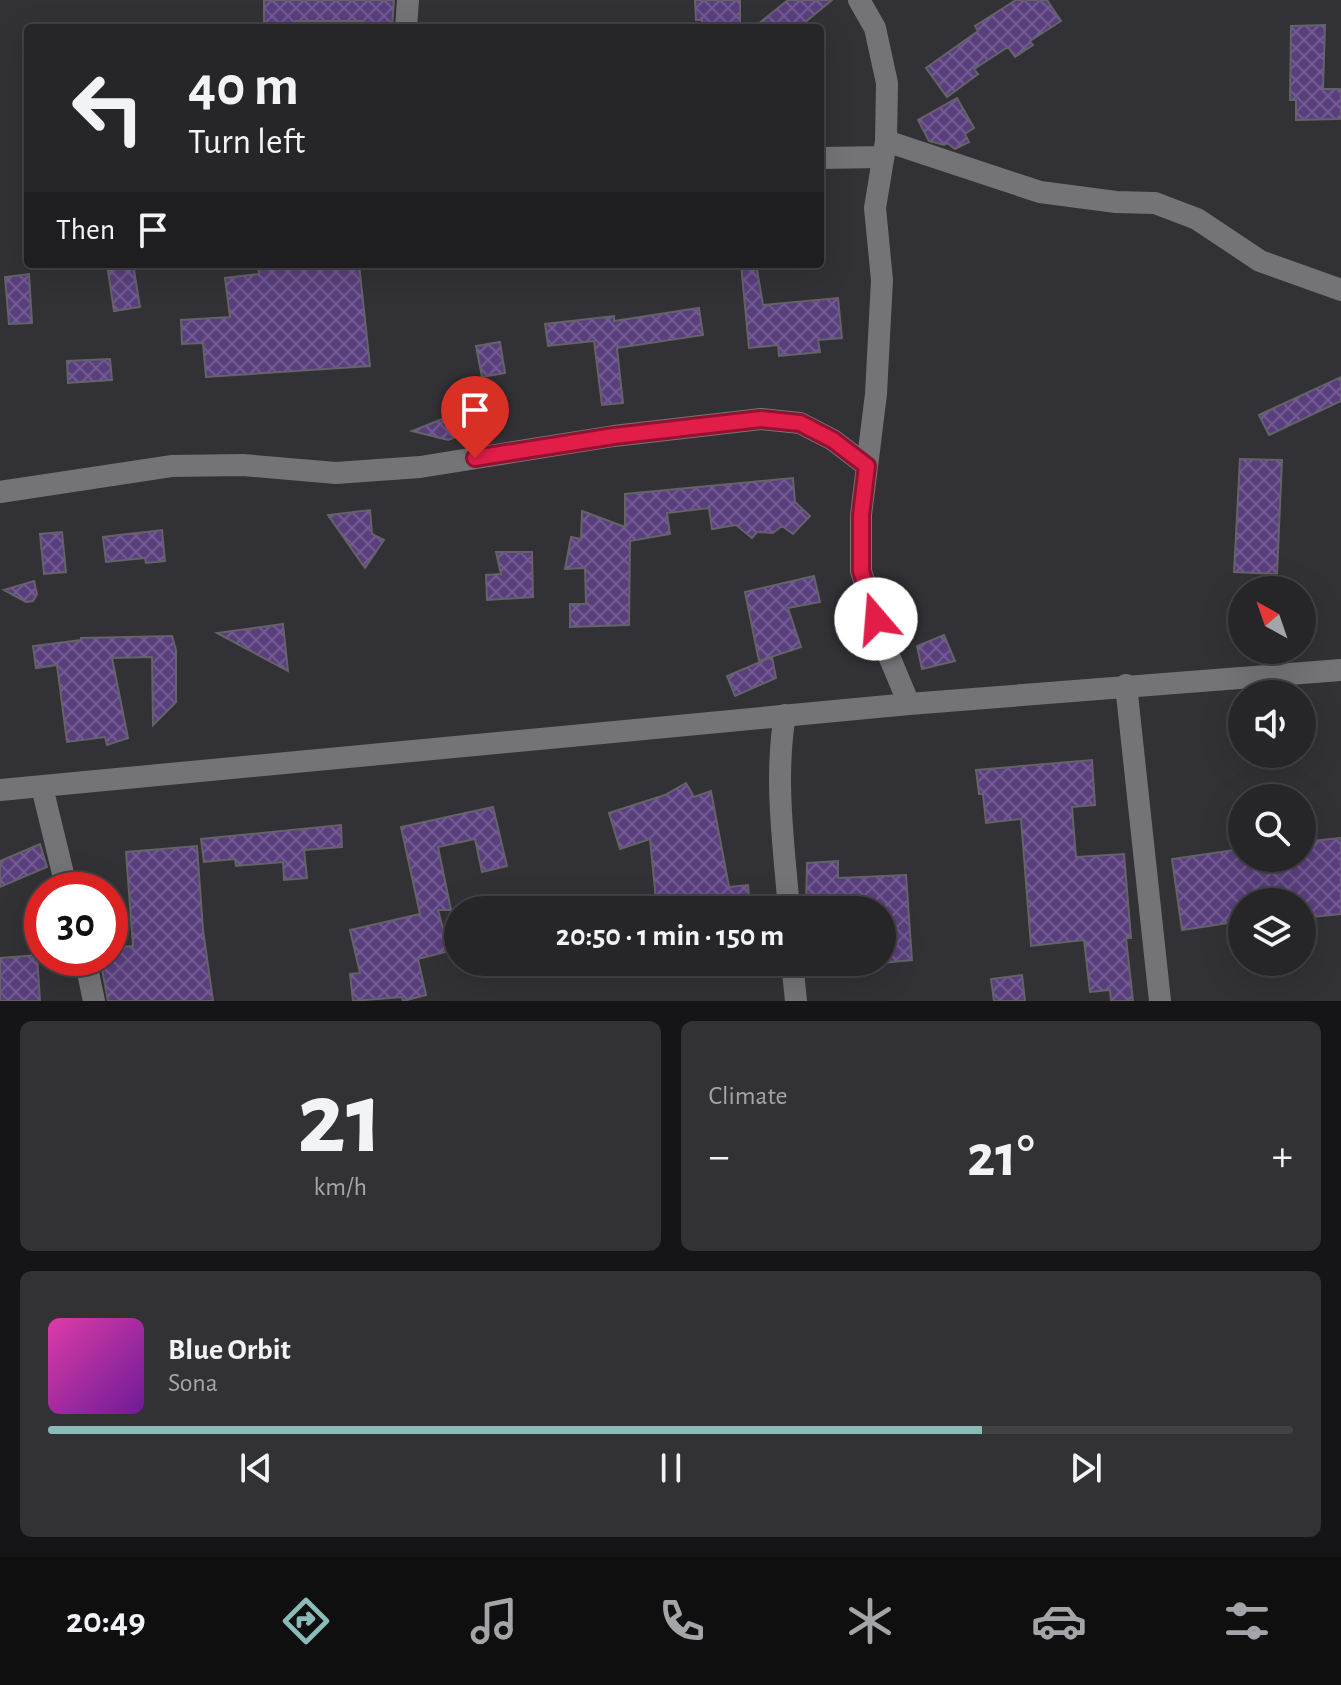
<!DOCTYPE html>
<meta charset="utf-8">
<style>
:root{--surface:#262528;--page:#323134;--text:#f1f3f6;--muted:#a4a5a8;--line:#424245;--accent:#8bbbb9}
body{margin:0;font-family:"Alegreya Sans",sans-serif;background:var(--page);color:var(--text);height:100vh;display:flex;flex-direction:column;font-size:30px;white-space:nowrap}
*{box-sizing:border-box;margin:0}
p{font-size:26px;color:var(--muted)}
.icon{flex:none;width:44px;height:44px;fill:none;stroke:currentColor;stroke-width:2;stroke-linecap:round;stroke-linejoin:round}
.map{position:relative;height:1001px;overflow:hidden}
.side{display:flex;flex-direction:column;gap:20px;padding:20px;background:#151416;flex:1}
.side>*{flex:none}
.hud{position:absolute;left:24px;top:24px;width:800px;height:244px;border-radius:8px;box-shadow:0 8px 32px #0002,0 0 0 2px var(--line);background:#262528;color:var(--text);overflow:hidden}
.needle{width:52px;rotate:320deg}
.fabs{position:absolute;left:1228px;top:576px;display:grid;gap:16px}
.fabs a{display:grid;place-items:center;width:88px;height:88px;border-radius:50%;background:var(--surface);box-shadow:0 8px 32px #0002,0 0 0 2px var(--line);font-size:40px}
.speed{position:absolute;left:24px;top:872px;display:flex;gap:16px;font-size:40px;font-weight:700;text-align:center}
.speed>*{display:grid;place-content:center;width:104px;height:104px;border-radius:50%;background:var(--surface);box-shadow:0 8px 32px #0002,0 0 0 2px var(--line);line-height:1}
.speed .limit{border:12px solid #d22;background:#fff;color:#111}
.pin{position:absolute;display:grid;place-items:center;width:68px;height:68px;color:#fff;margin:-82px -34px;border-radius:50% 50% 50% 0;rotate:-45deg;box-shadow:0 0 8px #0007}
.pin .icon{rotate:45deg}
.me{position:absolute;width:88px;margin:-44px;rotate:342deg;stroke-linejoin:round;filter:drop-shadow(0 0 6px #0008)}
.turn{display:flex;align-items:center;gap:28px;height:168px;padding:0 32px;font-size:36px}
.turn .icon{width:104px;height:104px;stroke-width:2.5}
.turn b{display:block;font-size:56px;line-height:68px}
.then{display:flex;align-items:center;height:76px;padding:0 32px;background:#0003;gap:16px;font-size:30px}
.big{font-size:60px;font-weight:600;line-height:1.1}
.side .tile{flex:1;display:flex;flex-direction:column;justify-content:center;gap:12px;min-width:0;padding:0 28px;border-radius:12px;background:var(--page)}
.side .dial{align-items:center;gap:0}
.dial b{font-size:104px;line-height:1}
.song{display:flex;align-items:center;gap:24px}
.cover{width:96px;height:96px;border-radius:12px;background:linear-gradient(135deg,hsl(320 70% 55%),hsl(280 70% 35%))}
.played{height:8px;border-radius:4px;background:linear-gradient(90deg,var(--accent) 75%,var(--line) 75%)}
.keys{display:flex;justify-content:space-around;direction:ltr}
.heat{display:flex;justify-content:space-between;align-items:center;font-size:44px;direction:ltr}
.side .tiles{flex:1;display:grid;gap:20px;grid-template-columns:1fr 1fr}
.tile:last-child{grid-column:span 2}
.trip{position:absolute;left:444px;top:896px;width:452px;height:80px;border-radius:40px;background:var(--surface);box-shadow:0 8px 32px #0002,0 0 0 2px var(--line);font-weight:600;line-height:80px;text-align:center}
.menu{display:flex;height:128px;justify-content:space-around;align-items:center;background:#0f0f10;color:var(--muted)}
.menu .icon{width:56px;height:56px}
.menu .active{color:var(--accent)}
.menu b{font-size:36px;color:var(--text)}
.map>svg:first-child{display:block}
</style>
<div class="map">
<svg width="1341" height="1001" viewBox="0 0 1341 1001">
<defs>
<pattern id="building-cross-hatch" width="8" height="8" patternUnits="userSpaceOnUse" patternTransform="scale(2)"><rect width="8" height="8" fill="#5a3f7e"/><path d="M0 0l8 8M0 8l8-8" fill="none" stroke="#725b90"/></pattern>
</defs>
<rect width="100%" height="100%" fill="#323135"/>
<path fill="url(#building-cross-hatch)" stroke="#646367" stroke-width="2" d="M264 0H394L392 28H363V21H296V28H264Z
M695 0H740V28H702V20H696Z
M788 0H832L798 28H753Z
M1016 0H1047L1061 21 1030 41 1033 45 1015 57 1008 47 974 69 978 74 947 97 926 68 978 31 975 26Z
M1325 25 1323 89H1341V119L1296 120V100H1290L1291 26Z
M957 98 974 128 965 134 969 142 955 149 947 143 944 145 929 141 918 120Z
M107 264H133L140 307 114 311Z
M258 264H359L370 366 206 377 203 343 182 344 181 320 230 317 225 278 259 274Z
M741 264H756L763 305 838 298 842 338 818 340 820 352 779 356 778 345 749 348Z
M29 274 32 323 9 324 5 277Z
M699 308 703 335 617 348 623 403 602 405 594 341 548 346 545 324 614 316V321Z
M500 342 505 373 482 377 476 346Z
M110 359 112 380 68 383 67 361Z
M1341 377V401L1269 435 1259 415Z
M455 414 472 415 470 436 461 435 448 440 412 431Z
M1240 459 1282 460 1277 574 1234 572Z
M793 478 795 502 810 516 793 534 782 526 773 533 757 532 752 538 736 525 712 529 709 508 667 513 670 534 630 541 629 625 570 627V604H586L585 568 565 569 571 537 581 539 582 511 625 527V494Z
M370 510 372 534 384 540 365 568 328 515Z
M162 530 165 561 146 563 145 558 106 562 103 537Z
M62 532 66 572 44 574 40 534Z
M496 552H532L533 597 487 600 486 575 501 574Z
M814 576 820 602 788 608 801 647 759 661 745 592Z
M34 581 37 594 33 601 26 602 4 590Z
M283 624 288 671 217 633Z
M944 635 955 661 922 669 917 646Z
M172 636 176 650V702L153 725 152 657 112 658 128 738 107 745 105 737 67 742 57 665 36 668 33 646 81 640V638Z
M772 657 776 678 735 696 727 676Z
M1092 760 1095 805 1072 807 1076 857 1124 854 1131 938H1126L1133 1001H1111L1110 990 1090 992 1084 940 1031 946 1021 819 986 823 983 794H979L976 770Z
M686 783 694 797 711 791 729 887 748 885 750 907 657 910 650 839 620 849 609 813 665 795Z
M493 807 507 866 482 872 475 839 438 847 451 910H438L449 951 418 959 426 995 403 1001 402 997 353 1001 350 974 360 973 350 930 420 914 401 827Z
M341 825 342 847 304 850 307 878 284 880 283 862 236 866 235 859 204 862 201 839Z
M1341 838V914L1302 918V902H1242V921L1182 930 1172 859 1242 849V858H1302V842Z
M40 844 47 867 0 887V861Z
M197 846 203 930 213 1001H108L100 958H110V948L133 946 126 852Z
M838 861V878L906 875 912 960 882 963V910H859L858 904 806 905 807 863Z
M37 955 40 1001H0V958Z
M1022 975 1025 1001H994L991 979Z"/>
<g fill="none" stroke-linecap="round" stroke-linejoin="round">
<path stroke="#747377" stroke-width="22" d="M859 0 875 28 887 83 886 141 875 208 882 280 876 394 861 515V571L884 644 909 704
M406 28 408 0
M886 141 1040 192 1116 202 1155 203 1197 219 1260 261 1341 290
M820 158 883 157
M0 492 171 466 243 465 336 473 420 467 614 436 761 419 800 423 833 440 867 466
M1126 685 1160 1001
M785 715C774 779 784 846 789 910
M42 787 67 890
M0 790 909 704 1341 670
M85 958 94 1001
M792 962 796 1001"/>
</g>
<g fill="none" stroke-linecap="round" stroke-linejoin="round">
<g stroke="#92132f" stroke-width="20">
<path id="route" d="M475 458 614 436 761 419 800 423 833 440 867 466 861 515V571L876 619"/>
</g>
<use href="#route" stroke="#e11d48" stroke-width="14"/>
</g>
</svg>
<div class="fabs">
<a><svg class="needle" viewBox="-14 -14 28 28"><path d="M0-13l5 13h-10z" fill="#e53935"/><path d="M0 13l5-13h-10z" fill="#a4a5a8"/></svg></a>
<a><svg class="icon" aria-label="sound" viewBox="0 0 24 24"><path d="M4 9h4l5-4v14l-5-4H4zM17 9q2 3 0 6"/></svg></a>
<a><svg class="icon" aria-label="search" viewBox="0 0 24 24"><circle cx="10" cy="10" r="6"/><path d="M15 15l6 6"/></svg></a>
<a><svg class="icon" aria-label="layers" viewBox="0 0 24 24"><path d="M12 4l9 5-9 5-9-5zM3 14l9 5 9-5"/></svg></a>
</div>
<div class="speed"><div class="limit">30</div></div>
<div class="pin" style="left:475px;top:458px;background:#d93025"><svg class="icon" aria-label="arrive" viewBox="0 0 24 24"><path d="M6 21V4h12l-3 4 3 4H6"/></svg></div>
<svg class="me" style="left:876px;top:619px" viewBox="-20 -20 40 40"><circle r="19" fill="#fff"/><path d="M0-13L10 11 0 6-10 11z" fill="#e11d48"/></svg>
<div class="trip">20:50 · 1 min · 150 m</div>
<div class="hud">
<div class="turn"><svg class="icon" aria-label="left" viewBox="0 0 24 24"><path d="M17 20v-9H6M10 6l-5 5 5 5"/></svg><div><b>40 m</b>Turn left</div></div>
<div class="then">Then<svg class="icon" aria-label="arrive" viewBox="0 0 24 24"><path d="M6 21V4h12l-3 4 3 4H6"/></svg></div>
</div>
</div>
<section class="side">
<div class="tiles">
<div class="tile dial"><b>21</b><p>km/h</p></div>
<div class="tile"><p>Climate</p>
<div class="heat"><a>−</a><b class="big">21°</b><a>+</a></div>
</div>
<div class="tile">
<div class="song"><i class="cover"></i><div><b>Blue Orbit</b><p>Sona</p></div></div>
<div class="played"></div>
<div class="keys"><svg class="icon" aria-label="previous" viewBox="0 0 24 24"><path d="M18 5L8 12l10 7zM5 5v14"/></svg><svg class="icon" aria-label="pause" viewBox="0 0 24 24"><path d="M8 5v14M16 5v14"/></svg><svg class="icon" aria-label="next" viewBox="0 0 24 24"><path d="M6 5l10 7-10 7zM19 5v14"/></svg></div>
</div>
</div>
</section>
<nav class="menu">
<b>20:49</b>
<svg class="icon active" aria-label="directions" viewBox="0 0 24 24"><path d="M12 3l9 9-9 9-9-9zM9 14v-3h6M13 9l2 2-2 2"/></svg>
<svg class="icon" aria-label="music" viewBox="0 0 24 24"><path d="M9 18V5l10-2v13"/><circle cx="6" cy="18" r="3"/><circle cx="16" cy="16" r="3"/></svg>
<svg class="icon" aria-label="phone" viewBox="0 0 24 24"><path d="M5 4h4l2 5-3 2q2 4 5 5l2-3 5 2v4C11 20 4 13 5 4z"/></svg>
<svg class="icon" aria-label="climate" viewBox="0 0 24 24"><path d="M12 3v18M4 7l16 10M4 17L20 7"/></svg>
<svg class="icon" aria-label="car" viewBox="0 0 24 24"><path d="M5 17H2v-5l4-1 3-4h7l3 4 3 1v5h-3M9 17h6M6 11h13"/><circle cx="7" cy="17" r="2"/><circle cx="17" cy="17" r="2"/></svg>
<svg class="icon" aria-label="filters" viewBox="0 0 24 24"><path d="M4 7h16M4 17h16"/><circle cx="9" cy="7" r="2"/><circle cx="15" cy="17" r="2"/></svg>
</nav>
